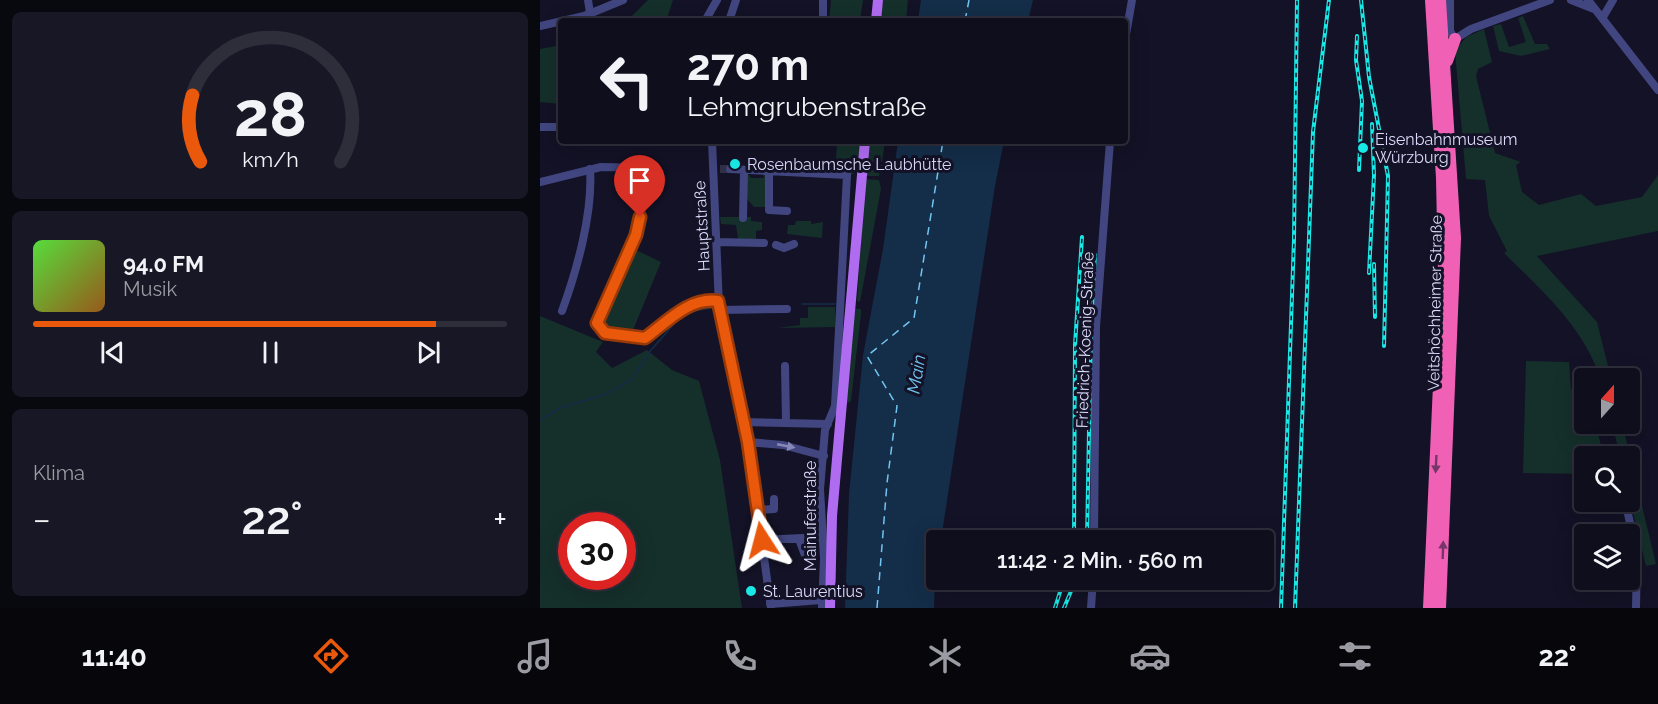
<!DOCTYPE html>
<html lang="de">
<meta charset="utf-8">
<style>
:root{--surface:#0e0e1c;--page:#171725;--text:#f1f3f6;--muted:#9b9ca3;--line:#2e2e3b;--accent:#ea580c}
body{margin:0;font-family:Raleway,sans-serif;background:var(--page);color:var(--text);height:100vh;display:flex;flex-direction:column;font-size:22px;white-space:nowrap}
*{box-sizing:border-box;margin:0}
p{font-size:20px;color:var(--muted)}
.icon{flex:none;width:33px;height:33px;fill:none;stroke:currentColor;stroke-width:2;stroke-linecap:round;stroke-linejoin:round}
.map{position:relative;flex:1;overflow:hidden}
.side{display:flex;flex-direction:column;gap:12px;padding:12px;background:#08080f;width:540px}
.side>*{flex:none}
.hud{position:absolute;left:18px;top:18px;width:570px;height:126px;border-radius:6px;box-shadow:0 6px 24px #0002,0 0 0 2px var(--line);background:#0e0e1c;color:var(--text);overflow:hidden}
.needle{width:39px;rotate:21deg}
.tools{position:absolute;left:1034px;top:368px;display:grid;gap:12px}
.tools a{display:grid;place-items:center;width:66px;height:66px;border-radius:6px;background:var(--surface);box-shadow:0 6px 24px #0002,0 0 0 2px var(--line);font-size:30px}
.speed{position:absolute;left:18px;top:512px;display:flex;gap:12px;font-size:30px;font-weight:700;text-align:center}
.speed>*{display:grid;place-content:center;width:78px;height:78px;border-radius:50%;background:var(--surface);box-shadow:0 6px 24px #0002,0 0 0 2px var(--line);line-height:1}
.speed .limit{border:9px solid #d22;background:#fff;color:#111}
.pin{position:absolute;display:grid;place-items:center;width:51px;height:51px;color:#fff;margin:-62px -26px;border-radius:50% 50% 50% 0;rotate:-45deg;box-shadow:0 0 6px #0007}
.pin .icon{rotate:45deg}
.me{position:absolute;width:66px;margin:-33px;rotate:351deg;stroke-linejoin:round;filter:drop-shadow(0 0 4px #0008)}
.turn{display:flex;align-items:center;gap:21px;height:126px;padding:0 30px;font-size:27px}
.turn .icon{width:78px;height:78px;stroke-width:2.5}
.turn b{display:block;font-size:42px;line-height:51px}
.big{font-size:45px;font-weight:600;line-height:1.1}
.side .widget{flex:1;display:flex;flex-direction:column;justify-content:center;gap:9px;min-width:0;padding:0 21px;border-radius:9px;background:var(--page)}
.side .dial{align-items:center;gap:0}
.dial svg{height:156px;overflow:visible;fill:none;stroke:var(--line);stroke-width:7;stroke-linecap:round;text-anchor:middle}
.dial text{fill:var(--text);stroke:none}
.song{display:flex;align-items:center;gap:18px}
.cover{width:72px;height:72px;border-radius:9px;background:linear-gradient(135deg,hsl(110 70% 55%),hsl(30 70% 35%))}
.played{height:6px;border-radius:3px;background:linear-gradient(90deg,var(--accent) 85%,var(--line) 85%)}
.keys{display:flex;justify-content:space-around;direction:ltr}
.heat{display:flex;justify-content:space-between;align-items:center;font-size:33px;direction:ltr}
.trip{position:absolute;left:386px;top:530px;width:348px;height:60px;border-radius:6px;background:var(--surface);box-shadow:0 6px 24px #0002,0 0 0 2px var(--line);font-weight:600;line-height:60px;text-align:center}
.tabs{display:flex;height:96px;justify-content:space-around;align-items:center;background:#06060b;color:var(--muted)}
.tabs .icon{width:42px;height:42px}
.tabs .current{color:var(--accent)}
.tabs b{font-size:27px;color:var(--text)}
main{display:flex;flex:1;min-height:0}
.map>svg:first-child{display:block}
</style>
<main>
<section class="side">
<div class="widget dial"><svg viewBox="0 0 100 80">
<path d="M14 69A42 42 0 1 1 86 69"/>
<path d="M14 69A42 42 0 0 1 10 35" stroke="#ea580c"/>
<text x="50" y="56" font-size="32" font-weight="700">28</text>
<text x="50" y="72" font-size="11">km/h</text>
</svg></div>
<div class="widget">
<div class="song"><i class="cover"></i><div><b>94.0 FM</b><p>Musik</p></div></div>
<div class="played"></div>
<div class="keys"><svg class="icon" aria-label="previous" viewBox="0 0 24 24"><path d="M18 5L8 12l10 7zM5 5v14"/></svg><svg class="icon" aria-label="pause" viewBox="0 0 24 24"><path d="M8 5v14M16 5v14"/></svg><svg class="icon" aria-label="next" viewBox="0 0 24 24"><path d="M6 5l10 7-10 7zM19 5v14"/></svg></div>
</div>
<div class="widget"><p>Klima</p>
<div class="heat"><a>−</a><b class="big">22°</b><a>+</a></div>
</div>
</section>
<div class="map">
<svg width="1118" height="608" viewBox="0 0 1118 608">
<rect width="100%" height="100%" fill="#131226"/>
<path fill="#152f2b" fill-rule="evenodd" d="M108 0H133L126 21H95L92 16Z
M291 0H323L320 21H289Z
M343 0H368L366 21H340Z
M983 16 995 44H1007L1010 49 981 56 959 51 953 26 961 24 969 47 986 42 978 18Z
M944 29 952 62 938 69 936 76 955 153 981 162 976 165 982 192 999 205 1041 194 1056 206 1102 197 1118 175V231L997 256 1057 322 1071 378H1060C1044 327 1001 290 964 253L967 251 949 216 945 180 926 179 915 51 926 37Z
M21 45V104L0 102V49Z
M297 141H321L318 171 311 175 308 170 300 169 296 162Z
M329 141H345L342 162 330 163V170L340 169 339 176H326Z
M207 172 211 178H224L223 173 228 174 226 207H214L206 198Z
M325 179 339 180 341 189 320 302 317 301Z
M180 217H211V221L222 222V230L216 231V240L198 239 196 225 181 224Z
M256 221H271V224L283 222 282 238 247 234 248 225H255Z
M92 248 121 262 91 335 63 329 59 316Z
M268 307H295V327L238 328 260 325V318H268Z
M314 309H321V314L311 401 306 404Z
M0 316 63 342 56 352 72 368 107 350 132 370 159 381 180 460 202 608H0ZM32 525H82V576H32Z
M986 361 1029 362 1031 389H1044V423H1055L1064 456H1044V474L983 473Z
M1072 423H1082L1116 564 1106 566 1089 496V456H1080Z"/>
<path fill="#142d48" d="M381 0H493L488 21H378Z
M358 141H464L455 186 401 540H396L394 608H305L309 494 323 355 343 249Z"/>
<g fill="none" stroke-linecap="round" stroke-linejoin="round">
<path stroke="#142d48" stroke-width="1.5" d="M334 166H342
M310 171H313
M262 304H295
M153 311 171 308
M112 349 133 325
M0 420 20 408 63 395 90 381 111 350"/>
<path stroke="#72c5f1" stroke-width="1.5" stroke-dasharray="8 6" stroke-linecap="butt" d="M425 21 429 0
M337 608 347 483 357 406 327 356 374 318 403 141"/>
<path stroke="#313046" stroke-width="8" stroke-dasharray="8 4" stroke-linecap="butt" d="M180 169H190"/>
<path stroke="#414680" stroke-width="8" d="M48 0 50 13
M910 0V31L915 39 931 29 1010 0
M1031 0 1054 9
M1048 0 1118 90
M1063 17 1073 0
M165 21 177 0
M189 21 196 0
M283 21V0
M0 26 44 16 83 0
M585 40 592 0
M0 127H21
M172 141 179 306 208 442 231 608
M190 169 307 175 295 406 285 430 280 489 284 559 282 608
M229 173V210L247 211
M0 182 61 167 111 168 96 235 56 320 61 331 105 338C127 321 149 297 178 301
M203 218 204 170
M176 242 224 243
M236 245 244 248 254 244
M180 310 247 309
M22 311C37 270 53 213 50 169
M245 366 246 422
M204 422 288 424
M208 442 243 445 284 456
M1085 501 1097 553 1096 608
M217 510 234 509V499
M259 539 265 555
M222 540 282 537
M554 540 556 327 570 141
M230 604 281 600
M551 608 553 579"/>
<path stroke="#b06cf1" stroke-width="10" d="M336 21 338 0
M290 608 292 516 325 141"/>
<path stroke="#f061b6" stroke-width="12" d="M900 0 915 238 900 608
M907 61 915 39
M889 608 904 273 902 178 891 0"/>
<g stroke="#19e9e6" stroke-width="4">
<path id="rail" d="M821 0 829 77 848 176 844 346
M817 36 816 60 822 101 819 170
M834 264 835 317
M829 273 834 175 832 124
M534 540 535 345 542 237
M547 540 551 322 555 255
M515 608 524 579
M524 608 536 579
M741 608 754 239 757 0
M755 608 773 132 789 0"/>
</g>
<use href="#rail" stroke="#131226" stroke-width="1.5" stroke-dasharray="4.5" stroke-linecap="butt"/>
</g>
<defs><path id="oneway-solid" d="M-6-.8H1V-3.2L6.5 0L1 3.2V.8H-6Z" transform="scale(1.5)"/></defs>
<use fill="#8689b7" href="#oneway-solid" transform="translate(246 446) rotate(11)"/>
<g fill="#763667">
<use href="#oneway-solid" transform="translate(896 464) rotate(93)"/>
<use href="#oneway-solid" transform="translate(903 550) rotate(-88)"/>
</g>
<g fill="none" stroke-linecap="round" stroke-linejoin="round">
<g stroke="#983908" stroke-width="15">
<path id="route" d="M100 217 96 235 57 323 65 333 105 338C127 322 149 297 178 301L208 442 222 540"/>
</g>
<use href="#route" stroke="#ea580c" stroke-width="10"/>
</g>
<g fill="#19e9e6" stroke="#131226" stroke-width="2">
<circle cx="823" cy="148" r="6"/>
<circle cx="195" cy="164" r="6"/>
<circle cx="211" cy="591" r="6"/>
</g>
<g text-anchor="middle" dominant-baseline="central" stroke-width="6" stroke-linejoin="round" paint-order="stroke">
<g font-size="16" fill="#dadafb" stroke="#131226" text-anchor="start">
<text x="835" y="139">Eisenbahnmuseum<tspan x="835" dy="18">Würzburg</tspan></text>
<text x="207" y="164">Rosenbaumsche Laubhütte</text>
<text x="223" y="591">St. Laurentius</text>
</g>
<g font-size="16" fill="#dadafb" stroke="#131226">
<text transform="translate(162 226) rotate(-93)">Hauptstraße</text>
<text transform="translate(895 303) rotate(-89)">Veitshöchheimer Straße</text>
<text transform="translate(545 340) rotate(-88)">Friedrich-Koenig-Straße</text>
<text transform="translate(270 516) rotate(-90)">Mainuferstraße</text>
</g>
<g font-size="18" font-style="italic" fill="#72c5f1" stroke="#131226">
<text transform="translate(376 374) rotate(-81)">Main</text>
</g>
</g>
</svg>
<div class="tools">
<a><svg class="needle" viewBox="-14 -14 28 28"><path d="M0-13l5 13h-10z" fill="#e53935"/><path d="M0 13l5-13h-10z" fill="#9b9ca3"/></svg></a>
<a><svg class="icon" aria-label="search" viewBox="0 0 24 24"><circle cx="10" cy="10" r="6"/><path d="M15 15l6 6"/></svg></a>
<a><svg class="icon" aria-label="layers" viewBox="0 0 24 24"><path d="M12 4l9 5-9 5-9-5zM3 14l9 5 9-5"/></svg></a>
</div>
<div class="speed"><div class="limit">30</div></div>
<div class="pin" style="left:100px;top:217px;background:#d93025"><svg class="icon" aria-label="arrive" viewBox="0 0 24 24"><path d="M6 21V4h12l-3 4 3 4H6"/></svg></div>
<svg class="me" style="left:222px;top:540px" viewBox="-20 -20 40 40"><path d="M0-17L14 15 0 8-14 15z" fill="#ea580c" stroke="#fff" stroke-width="4"/></svg>
<div class="trip">11:42 · 2 Min. · 560 m</div>
<div class="hud">
<div class="turn"><svg class="icon" aria-label="left" viewBox="0 0 24 24"><path d="M17 20v-9H6M10 6l-5 5 5 5"/></svg><div><b>270 m</b>Lehmgrubenstraße</div></div>
</div>
</div>
</main>
<nav class="tabs">
<b>11:40</b>
<svg class="icon current" aria-label="directions" viewBox="0 0 24 24"><path d="M12 3l9 9-9 9-9-9zM9 14v-3h6M13 9l2 2-2 2"/></svg>
<svg class="icon" aria-label="music" viewBox="0 0 24 24"><path d="M9 18V5l10-2v13"/><circle cx="6" cy="18" r="3"/><circle cx="16" cy="16" r="3"/></svg>
<svg class="icon" aria-label="phone" viewBox="0 0 24 24"><path d="M5 4h4l2 5-3 2q2 4 5 5l2-3 5 2v4C11 20 4 13 5 4z"/></svg>
<svg class="icon" aria-label="climate" viewBox="0 0 24 24"><path d="M12 3v18M4 7l16 10M4 17L20 7"/></svg>
<svg class="icon" aria-label="car" viewBox="0 0 24 24"><path d="M5 17H2v-5l4-1 3-4h7l3 4 3 1v5h-3M9 17h6M6 11h13"/><circle cx="7" cy="17" r="2"/><circle cx="17" cy="17" r="2"/></svg>
<svg class="icon" aria-label="filters" viewBox="0 0 24 24"><path d="M4 7h16M4 17h16"/><circle cx="9" cy="7" r="2"/><circle cx="15" cy="17" r="2"/></svg>
<b>22°</b>
</nav>
